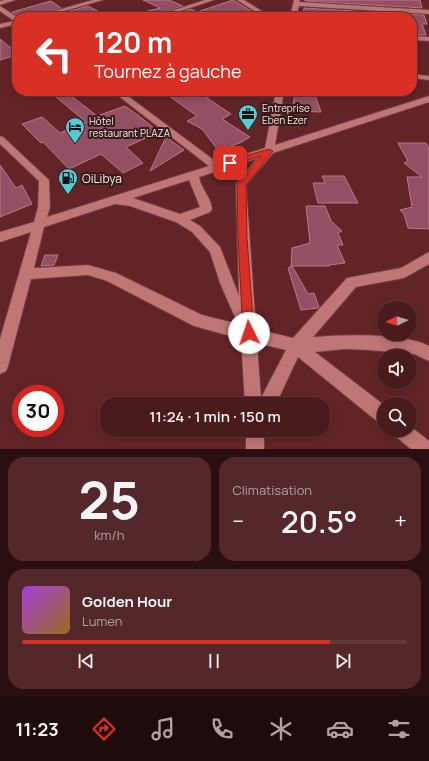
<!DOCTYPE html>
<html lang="fr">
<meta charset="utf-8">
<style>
:root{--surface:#4a1b1d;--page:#54282a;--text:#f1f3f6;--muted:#b2a1a4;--line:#61393b;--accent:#d93025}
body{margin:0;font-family:Manrope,sans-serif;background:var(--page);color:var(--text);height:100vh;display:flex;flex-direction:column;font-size:15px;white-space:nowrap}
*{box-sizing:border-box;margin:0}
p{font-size:13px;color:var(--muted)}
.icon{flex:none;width:22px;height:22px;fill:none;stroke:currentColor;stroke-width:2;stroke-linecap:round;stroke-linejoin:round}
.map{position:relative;height:449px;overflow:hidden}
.sheet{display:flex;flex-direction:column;gap:8px;padding:8px;background:#290f10;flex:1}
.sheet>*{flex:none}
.guide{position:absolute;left:12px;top:12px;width:405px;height:84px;border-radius:16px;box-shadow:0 2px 10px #0003,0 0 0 1px var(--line);background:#d93025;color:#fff;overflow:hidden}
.needle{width:26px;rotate:265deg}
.tools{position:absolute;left:377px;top:301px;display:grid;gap:8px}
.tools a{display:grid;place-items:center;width:40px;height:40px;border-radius:50%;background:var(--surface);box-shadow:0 2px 10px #0003,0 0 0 1px var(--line);font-size:20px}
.speed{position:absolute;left:12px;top:385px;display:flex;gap:8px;font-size:20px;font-weight:700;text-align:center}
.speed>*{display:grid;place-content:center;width:52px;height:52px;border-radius:50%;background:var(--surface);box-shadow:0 2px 10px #0003,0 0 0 1px var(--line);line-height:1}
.speed .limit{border:6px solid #d22;background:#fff;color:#111}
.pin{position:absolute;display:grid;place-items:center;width:34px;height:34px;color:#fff;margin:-17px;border-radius:8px;box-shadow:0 2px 6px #0006}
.me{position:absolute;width:44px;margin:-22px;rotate:356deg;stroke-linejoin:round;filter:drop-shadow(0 0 3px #0008)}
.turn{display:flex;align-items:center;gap:14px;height:84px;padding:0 16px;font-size:18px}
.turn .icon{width:52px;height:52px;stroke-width:2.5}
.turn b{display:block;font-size:28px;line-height:34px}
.big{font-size:30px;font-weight:600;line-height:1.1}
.sheet .widget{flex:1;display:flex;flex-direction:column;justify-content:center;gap:6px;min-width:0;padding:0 14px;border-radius:16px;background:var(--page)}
.sheet .dial{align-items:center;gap:0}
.dial b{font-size:52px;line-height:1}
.song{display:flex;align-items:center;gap:12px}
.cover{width:48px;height:48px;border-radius:6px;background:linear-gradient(135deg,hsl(280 70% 55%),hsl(40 70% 35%))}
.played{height:4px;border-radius:2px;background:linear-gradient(90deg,var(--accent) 80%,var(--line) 80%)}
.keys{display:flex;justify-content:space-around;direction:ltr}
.heat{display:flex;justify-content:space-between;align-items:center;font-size:22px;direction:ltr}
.sheet .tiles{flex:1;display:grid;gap:8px;grid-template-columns:1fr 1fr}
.widget:last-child{grid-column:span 2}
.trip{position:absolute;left:100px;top:397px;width:230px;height:40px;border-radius:16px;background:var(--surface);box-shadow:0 2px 10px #0003,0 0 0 1px var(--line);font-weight:600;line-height:40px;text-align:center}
.dock{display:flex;height:64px;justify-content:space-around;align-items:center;background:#1e0b0c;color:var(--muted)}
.dock .icon{width:28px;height:28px}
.dock .selected{color:var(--accent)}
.dock b{font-size:18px;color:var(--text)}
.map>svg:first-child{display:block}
</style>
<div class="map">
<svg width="429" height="449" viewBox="0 0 429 449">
<rect width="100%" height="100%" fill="#632427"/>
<path fill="#935065" stroke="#bd768c" d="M143 0H169L183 6 152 17H142L141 13 160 8Z
M233 0 261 17H167L191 9 197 12Z
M305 0H420L422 8 305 1Z
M51 1 61 8 32 17H18L12 12Z
M88 6 109 17H48Z
M304 8 424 15 427 24H422L426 35H412V16L370 13V17H303Z
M0 39 17 53V55L0 60Z
M49 91H65L97 116 125 106 139 116 159 132 126 147 143 163 123 173 101 154 69 169 43 142 41 143 22 124 42 117 60 133 86 122Z
M162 91H220L207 98 231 114 222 119 250 137 240 143 218 150 202 129 187 121 197 116Z
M295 93 315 95 321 112 292 111Z
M166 137 184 150 150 171Z
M398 143H426L429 148V229L408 228 404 214 400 210 412 207 407 177H422L404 163 408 161Z
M0 165 16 188 22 185 32 204 0 217Z
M322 176H344L358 203H318L313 183H325Z
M306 206H325L331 221 342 231 338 233 343 245H337L345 263 329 265V266H291L292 248 310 243Z
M45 255H58L54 265 41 266Z
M292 266 308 294 314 293 319 307 318 308 301 310 288 268Z"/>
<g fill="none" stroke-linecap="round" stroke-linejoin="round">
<g stroke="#703d43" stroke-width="2">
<path id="minor" d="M5 0H15L0 5V1Z
M93 0H103L43 17H33Z
M205 0H214L162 17H153Z
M237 0H244L271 17H264Z
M294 0H300L299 2 429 10V14L299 6 296 17H290Z
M0 6 17 17V24L0 28V24L14 21 0 11Z
M412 36 429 37V41L412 40Z
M412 74 429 76V80L412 78Z
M112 91H121L218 163 265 148 276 91H284L275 145 429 96V102L273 153 246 185 256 329 293 338 347 278 401 268 429 252V264L404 278 356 287 313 337C343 335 402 332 429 346V361L414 354 369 350 345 349 315 352 384 405V425L378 422 298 357 276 404H245L241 339 194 326 107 281 88 275 31 279 8 366 6 371 0 374V339L31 232 0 242V232L34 222 38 207 39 181 0 144V136L3 137 49 180 50 207 47 217 209 166ZM258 158 236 184 239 296 220 247 200 226 190 220 210 212 212 209C211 197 201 189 199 177ZM189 180 200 207 180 214 133 198ZM115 204 130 206 176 222 192 232 210 252 220 283 238 324 202 315 116 273 88 265 34 268 44 227ZM257 343 286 350 261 398Z
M410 426 429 441V449H411L395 436 392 430H410Z
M246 430H264V449H246Z"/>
</g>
<use href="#minor" fill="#bf7675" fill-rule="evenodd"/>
</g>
<path fill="#d93025" stroke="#8d1f18" d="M269 149 273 151 246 185 247 238 254 333 253 336 249 338 245 336 243 333 238 238 237 184 261 156 230 166 226 163 227 161Z"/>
<defs>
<g id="office-pin" transform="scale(1)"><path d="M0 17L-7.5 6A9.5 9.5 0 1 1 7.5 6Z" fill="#51ccd3" stroke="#361919"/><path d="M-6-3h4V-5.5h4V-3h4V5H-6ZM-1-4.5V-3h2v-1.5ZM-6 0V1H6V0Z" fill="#111"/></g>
<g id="hotel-pin" transform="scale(1)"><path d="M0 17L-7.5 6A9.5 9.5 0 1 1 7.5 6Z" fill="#51ccd3" stroke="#361919"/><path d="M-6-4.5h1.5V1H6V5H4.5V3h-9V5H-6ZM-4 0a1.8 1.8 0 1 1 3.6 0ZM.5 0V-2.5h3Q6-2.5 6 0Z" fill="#111"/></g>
<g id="fuel-pin" transform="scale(1)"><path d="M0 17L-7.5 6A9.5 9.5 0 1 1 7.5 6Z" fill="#51ccd3" stroke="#361919"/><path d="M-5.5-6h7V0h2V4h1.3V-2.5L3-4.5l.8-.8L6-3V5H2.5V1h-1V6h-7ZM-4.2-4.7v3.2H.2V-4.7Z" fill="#111"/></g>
</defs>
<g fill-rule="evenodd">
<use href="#office-pin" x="248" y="114"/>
<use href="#hotel-pin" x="75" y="127"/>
<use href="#fuel-pin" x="68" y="178"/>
</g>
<g text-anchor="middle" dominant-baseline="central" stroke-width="4" stroke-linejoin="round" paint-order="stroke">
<g font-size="10" fill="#faeae9" stroke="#361919" text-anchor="start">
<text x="262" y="108">Entreprise<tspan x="262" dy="12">Eben Ezer</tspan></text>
<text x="89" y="121">Hôtel<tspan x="89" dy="12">restaurant PLAZA</tspan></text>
</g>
<g font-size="12" fill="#faeae9" stroke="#361919" text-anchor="start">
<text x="82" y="178">OiLibya</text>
</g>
</g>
</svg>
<div class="tools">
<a><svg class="needle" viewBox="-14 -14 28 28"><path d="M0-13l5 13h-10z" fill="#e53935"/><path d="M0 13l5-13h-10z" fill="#b2a1a4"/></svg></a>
<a><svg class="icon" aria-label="sound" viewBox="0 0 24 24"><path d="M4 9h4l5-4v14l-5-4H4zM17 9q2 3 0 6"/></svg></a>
<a><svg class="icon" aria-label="search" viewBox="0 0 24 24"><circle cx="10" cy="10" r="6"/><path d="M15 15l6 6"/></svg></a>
</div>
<div class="speed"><div class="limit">30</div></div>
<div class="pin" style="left:230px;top:163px;background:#d93025"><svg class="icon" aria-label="arrive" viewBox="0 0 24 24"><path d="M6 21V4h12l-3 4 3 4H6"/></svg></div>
<svg class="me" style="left:249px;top:333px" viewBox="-20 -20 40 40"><circle r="19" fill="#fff"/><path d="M0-13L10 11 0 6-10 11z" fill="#d93025"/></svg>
<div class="trip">11:24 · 1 min · 150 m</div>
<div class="guide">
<div class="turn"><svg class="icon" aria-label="left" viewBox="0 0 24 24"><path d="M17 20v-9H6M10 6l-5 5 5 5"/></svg><div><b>120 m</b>Tournez à gauche</div></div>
</div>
</div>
<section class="sheet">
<div class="tiles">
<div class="widget dial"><b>25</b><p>km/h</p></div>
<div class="widget"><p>Climatisation</p>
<div class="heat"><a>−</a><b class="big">20.5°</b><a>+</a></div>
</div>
<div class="widget">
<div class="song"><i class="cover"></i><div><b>Golden Hour</b><p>Lumen</p></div></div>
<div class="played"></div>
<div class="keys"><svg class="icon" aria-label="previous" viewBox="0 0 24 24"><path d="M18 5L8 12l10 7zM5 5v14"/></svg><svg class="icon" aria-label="pause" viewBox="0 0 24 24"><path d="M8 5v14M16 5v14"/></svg><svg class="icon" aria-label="next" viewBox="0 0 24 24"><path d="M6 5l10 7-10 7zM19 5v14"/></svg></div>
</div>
</div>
</section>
<nav class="dock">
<b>11:23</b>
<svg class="icon selected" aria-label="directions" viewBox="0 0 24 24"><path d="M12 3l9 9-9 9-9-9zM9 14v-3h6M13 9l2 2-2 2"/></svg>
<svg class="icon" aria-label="music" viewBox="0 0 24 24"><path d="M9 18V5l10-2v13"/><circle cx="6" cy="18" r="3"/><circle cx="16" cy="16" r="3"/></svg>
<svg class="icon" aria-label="phone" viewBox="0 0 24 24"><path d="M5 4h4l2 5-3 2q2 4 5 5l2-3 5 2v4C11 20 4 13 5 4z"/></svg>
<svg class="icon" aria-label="climate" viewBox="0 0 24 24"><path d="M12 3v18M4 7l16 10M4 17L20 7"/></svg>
<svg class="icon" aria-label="car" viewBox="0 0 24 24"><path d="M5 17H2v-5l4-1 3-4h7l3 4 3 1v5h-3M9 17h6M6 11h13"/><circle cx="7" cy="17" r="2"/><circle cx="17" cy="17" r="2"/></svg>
<svg class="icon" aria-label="filters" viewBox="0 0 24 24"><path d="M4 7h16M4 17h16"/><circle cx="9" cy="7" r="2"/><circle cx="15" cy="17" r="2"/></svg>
</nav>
